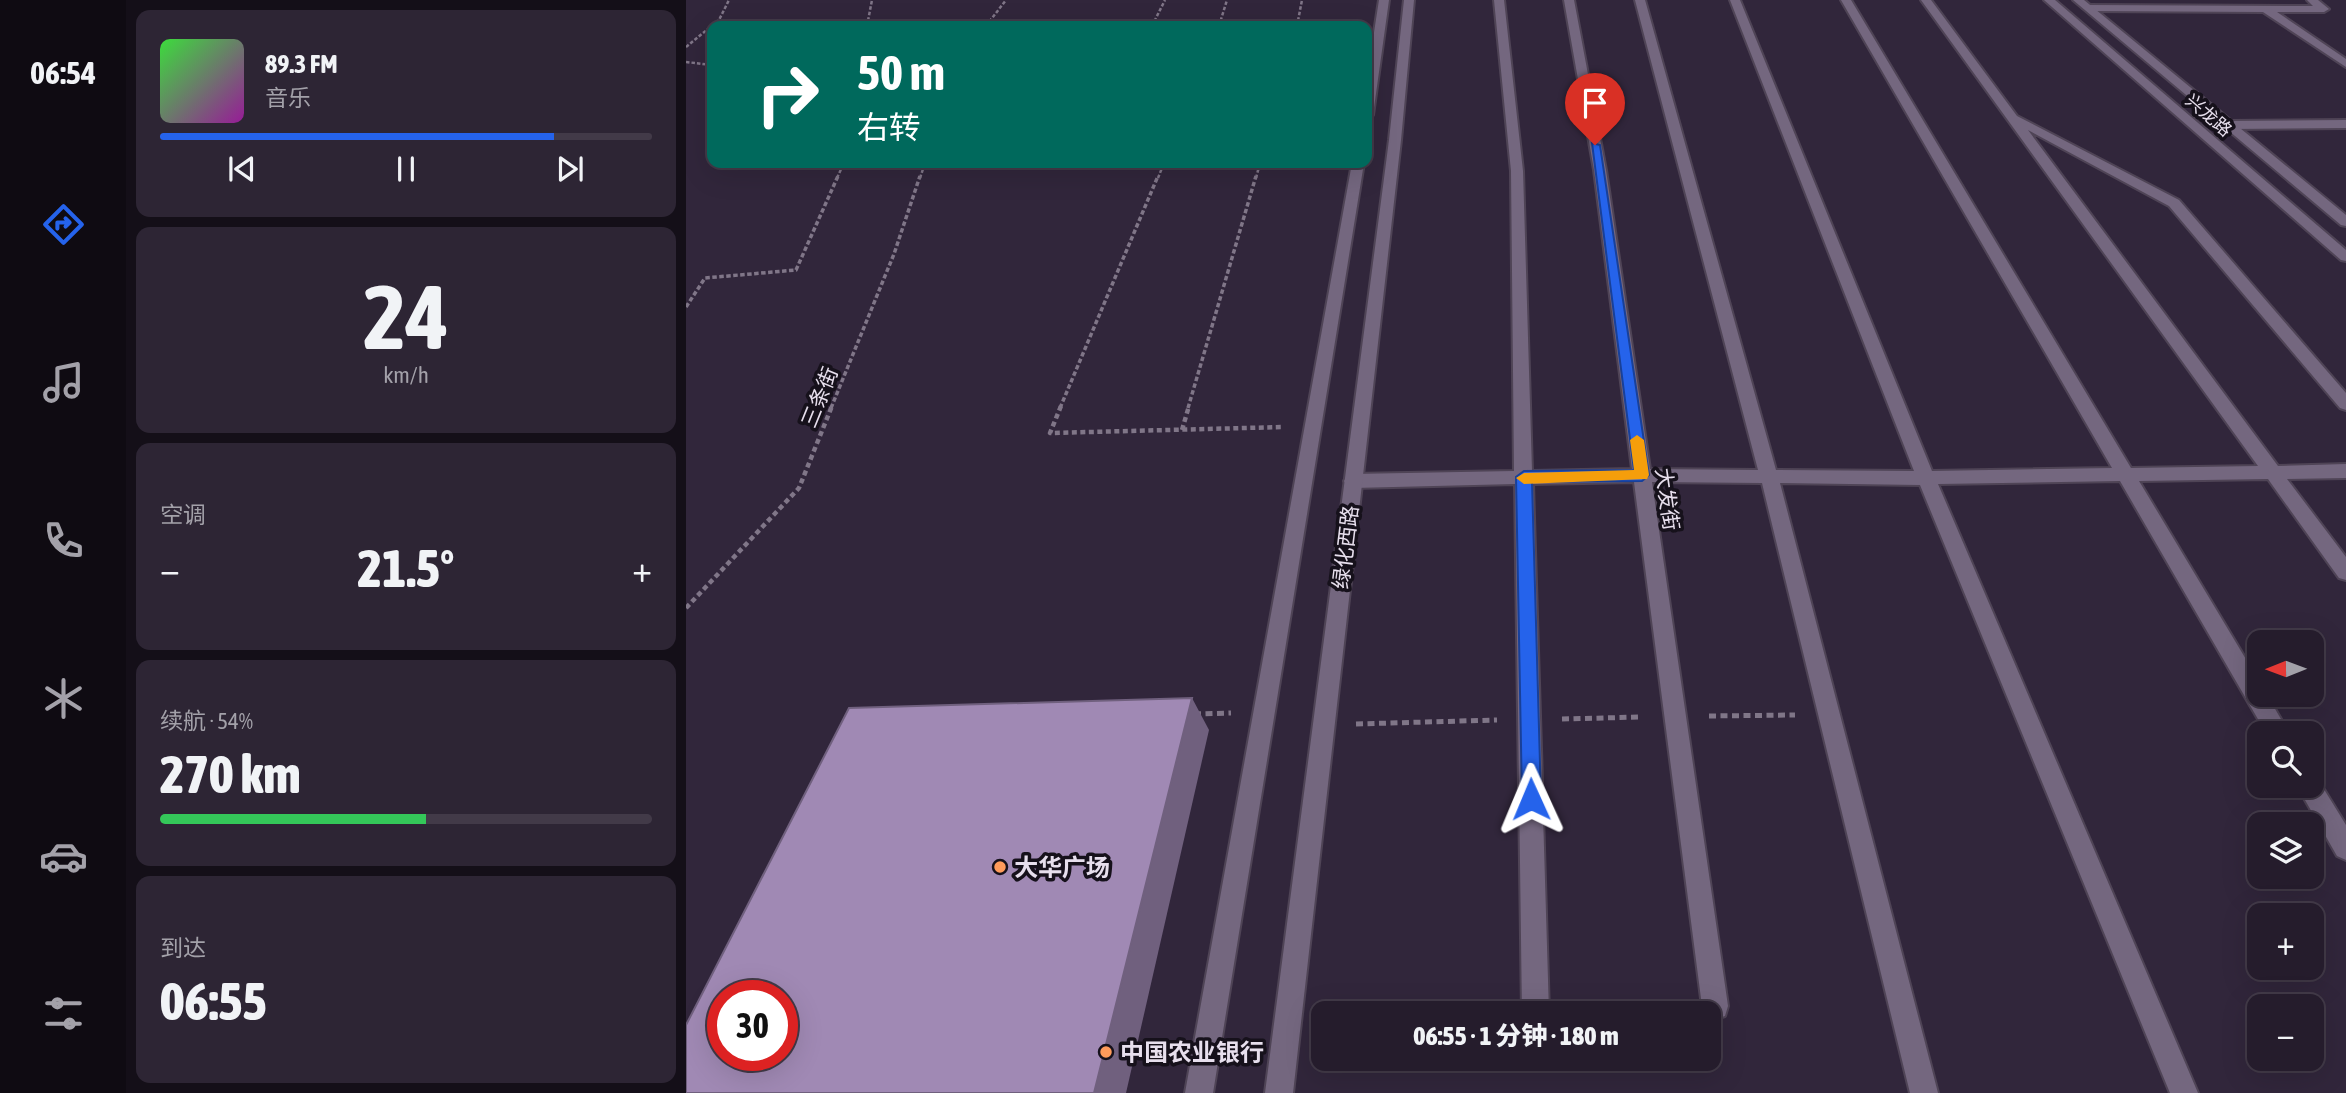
<!DOCTYPE html>
<html lang="zh">
<meta charset="utf-8">
<style>
:root{--surface:#251c2c;--page:#2d2534;--text:#f1f3f6;--muted:#a3a1a9;--line:#423a48;--accent:#2563eb}
body{margin:0;font-family:"Asap Condensed","Noto Sans SC",sans-serif;background:var(--page);color:var(--text);height:100vh;display:flex;flex-direction:column;font-size:26px;white-space:nowrap}
*{box-sizing:border-box;margin:0}
p{font-size:23px;color:var(--muted)}
.icon{flex:none;width:38px;height:38px;fill:none;stroke:currentColor;stroke-width:2;stroke-linecap:round;stroke-linejoin:round}
.map{position:relative;flex:1;overflow:hidden}
.drawer{display:flex;flex-direction:column;gap:10px;padding:10px;background:#140f18;width:560px}
.drawer>*{flex:none}
.guide{position:absolute;left:21px;top:21px;width:665px;height:147px;border-radius:14px;box-shadow:0 7px 28px #0002,0 0 0 2px var(--line);background:#00695c;color:#fff;overflow:hidden}
.needle{width:46px;rotate:269deg}
.controls{position:absolute;left:1561px;top:630px;display:grid;gap:14px}
.controls a{display:grid;place-items:center;width:77px;height:77px;border-radius:14px;background:var(--surface);box-shadow:0 7px 28px #0002,0 0 0 2px var(--line);font-size:35px}
.speed{position:absolute;left:21px;top:980px;display:flex;gap:14px;font-size:35px;font-weight:700;text-align:center}
.speed>*{display:grid;place-content:center;width:91px;height:91px;border-radius:50%;background:var(--surface);box-shadow:0 7px 28px #0002,0 0 0 2px var(--line);line-height:1}
.speed .limit{border:10px solid #d22;background:#fff;color:#111}
.pin{position:absolute;display:grid;place-items:center;width:60px;height:60px;color:#fff;margin:-72px -30px;border-radius:50% 50% 50% 0;rotate:-45deg;box-shadow:0 0 7px #0007}
.pin .icon{rotate:45deg}
.me{position:absolute;width:77px;margin:-38px;rotate:359deg;stroke-linejoin:round;filter:drop-shadow(0 0 5px #0008)}
.turn{display:flex;align-items:center;gap:24px;height:147px;padding:0 35px;font-size:32px}
.turn .icon{width:91px;height:91px;stroke-width:2.5}
.turn b{display:block;font-size:49px;line-height:60px}
.big{font-size:52px;font-weight:800;line-height:1.1}
.drawer .tile{flex:1;display:flex;flex-direction:column;justify-content:center;gap:10px;min-width:0;padding:0 24px;border-radius:14px;background:var(--page)}
.drawer .dial{align-items:center;gap:0}
.dial b{font-size:91px;line-height:1}
.song{display:flex;align-items:center;gap:21px}
.cover{width:84px;height:84px;border-radius:10px;background:linear-gradient(135deg,hsl(120 70% 55%),hsl(300 70% 35%))}
.played{height:7px;border-radius:4px;background:linear-gradient(90deg,var(--accent) 80%,var(--line) 80%)}
.keys{display:flex;justify-content:space-around;direction:ltr}
.heat{display:flex;justify-content:space-between;align-items:center;font-size:38px;direction:ltr}
.charge{height:10px;border-radius:5px;background:linear-gradient(90deg,#34c759 54%,var(--line) 0)}
.trip{position:absolute;left:625px;top:1001px;width:410px;height:70px;border-radius:14px;background:var(--surface);box-shadow:0 7px 28px #0002,0 0 0 2px var(--line);font-weight:800;line-height:70px;text-align:center}
main{display:flex;flex:1;min-height:0}
.tabs{display:flex;flex-direction:column;width:126px;justify-content:space-around;align-items:center;background:#0f0b12;color:var(--muted)}
.tabs .icon{width:49px;height:49px}
.tabs .selected{color:var(--accent)}
.tabs b{font-size:32px;color:var(--text)}
.map>svg:first-child{display:block}
</style>
<main>
<nav class="tabs">
<b>06:54</b>
<svg class="icon selected" aria-label="directions" viewBox="0 0 24 24"><path d="M12 3l9 9-9 9-9-9zM9 14v-3h6M13 9l2 2-2 2"/></svg>
<svg class="icon" aria-label="music" viewBox="0 0 24 24"><path d="M9 18V5l10-2v13"/><circle cx="6" cy="18" r="3"/><circle cx="16" cy="16" r="3"/></svg>
<svg class="icon" aria-label="phone" viewBox="0 0 24 24"><path d="M5 4h4l2 5-3 2q2 4 5 5l2-3 5 2v4C11 20 4 13 5 4z"/></svg>
<svg class="icon" aria-label="climate" viewBox="0 0 24 24"><path d="M12 3v18M4 7l16 10M4 17L20 7"/></svg>
<svg class="icon" aria-label="car" viewBox="0 0 24 24"><path d="M5 17H2v-5l4-1 3-4h7l3 4 3 1v5h-3M9 17h6M6 11h13"/><circle cx="7" cy="17" r="2"/><circle cx="17" cy="17" r="2"/></svg>
<svg class="icon" aria-label="filters" viewBox="0 0 24 24"><path d="M4 7h16M4 17h16"/><circle cx="9" cy="7" r="2"/><circle cx="15" cy="17" r="2"/></svg>
</nav>
<section class="drawer">
<div class="tile">
<div class="song"><i class="cover"></i><div><b>89.3 FM</b><p>音乐</p></div></div>
<div class="played"></div>
<div class="keys"><svg class="icon" aria-label="previous" viewBox="0 0 24 24"><path d="M18 5L8 12l10 7zM5 5v14"/></svg><svg class="icon" aria-label="pause" viewBox="0 0 24 24"><path d="M8 5v14M16 5v14"/></svg><svg class="icon" aria-label="next" viewBox="0 0 24 24"><path d="M6 5l10 7-10 7zM19 5v14"/></svg></div>
</div>
<div class="tile dial"><b>24</b><p>km/h</p></div>
<div class="tile"><p>空调</p>
<div class="heat"><a>−</a><b class="big">21.5°</b><a>+</a></div>
</div>
<div class="tile"><p>续航 · 54%</p><b class="big">270 km</b><div class="charge"></div></div>
<div class="tile"><p>到达</p><b class="big">06:55</b></div>
</section>
<div class="map">
<svg width="1660" height="1093" viewBox="0 0 1660 1093">
<rect width="100%" height="100%" fill="#31263b"/>
<g fill="none" stroke-linecap="round" stroke-linejoin="round">
<g stroke="#4f4456" stroke-width="4">
<path id="minor" d="M808 0H818L837 171 846 471 946 469 908 170 878 0H888L920 170 964 469 1072 470 949 0H959L1090 470 1228 471 1044 0H1054L1246 471 1426 468 1155 0H1165L1445 468 1572 466 1235 0H1245L1331 116 1493 200 1660 393V410L1654 408 1483 206 1342 130 1592 466 1660 464V478L1601 479 1660 557V580L1653 578 1582 479 1453 481 1573 681V695H1581L1603 733H1580L1434 481 1252 484 1512 1093H1484L1234 485 1094 483 1252 1093H1224L1076 483 966 482 1042 1006 1039 1016 1029 1019 1019 1013 1016 1006 948 482 847 484 863 1013H836L829 484 667 488 661 486 658 481 661 476 667 474 828 471 825 171Z
M1621 0H1632L1643 9 1638 12H1591L1660 59V67L1577 12 1402 11 1397 8 1402 5 1627 6Z
M1660 120V128L1543 129 1537 125 1543 121Z
M1626 776 1631 778 1660 825V860L1651 856 1611 786H1626Z"/>
</g>
<g stroke="#4f4456" stroke-width="4">
<path id="secondary" d="M693 0H703L687 115 681 119V78Z
M718 0H728L715 140 607 1093H579L703 140Z
M1358 0H1369L1660 250V261L1655 260Z
M1387 0H1398L1660 215V226L1655 225Z
M666 163H678L527 1093H499Z"/>
</g>
<path stroke="#807688" stroke-width="2.5" stroke-dasharray="3.5 2" stroke-linecap="butt" d="M181 26 186 0
M300 26 320 0
M466 26 479 0
M533 26 541 0
M611 26 616 0
M0 47 33 20 43 0
M0 62 26 65
M151 178 158 163
M234 178 239 163
M472 178 478 163
M570 178 574 163"/>
<path stroke="#807688" stroke-width="3.5" stroke-dasharray="4.5 2.5" stroke-linecap="butt" d="M0 307 19 278 110 270 152 176
M145 408 208 254 234 176
M374 408 472 176
M502 408 570 176"/>
<path stroke="#807688" stroke-width="4.5" stroke-dasharray="5 3.5" stroke-linecap="butt" d="M375 406 364 433 598 427
M496 430 503 406
M0 608 113 488 146 406"/>
<path stroke="#807688" stroke-width="5" stroke-dasharray="7 4.5" stroke-linecap="butt" d="M508 714 545 713
M1023 716 1109 715
M876 719 955 717
M670 724 811 720
M886 1012 993 1008"/>
<use href="#minor" fill="#74677f" fill-rule="evenodd"/>
<use href="#secondary" fill="#74677f" fill-rule="evenodd"/>
</g>
<path fill="#70607e" d="M506 698 523 730 440 1093H408Z"/>
<path fill="#a089b4" stroke="#70607e" stroke-width="2" fill-rule="evenodd" d="M506 698 408 1093H0V1025L163 708ZM37 996H96V1055H37Z"/>
<path fill="#2563eb" stroke="#184099" stroke-width="2" d="M906 143 914 145 963 475 956 481 846 482 855 799 852 806 845 809 838 806 836 799 830 477 838 471 948 470Z"/>
<path fill="#f59e0b" d="M951 435 958 440 963 475 961 479 838 484 830 478 838 473 948 470 944 440Z"/>
<g fill="#ff9b5b" stroke="#16111b" stroke-width="2.5">
<circle cx="314" cy="867" r="7"/>
<circle cx="420" cy="1052" r="7"/>
</g>
<g text-anchor="middle" dominant-baseline="central" stroke-width="7" stroke-linejoin="round" paint-order="stroke">
<g font-size="18" fill="#e7dfed" stroke="#16111b">
<text transform="translate(1523 115) rotate(41)">兴龙路</text>
</g>
<g font-size="21" fill="#e7dfed" stroke="#16111b">
<text transform="translate(133 397) rotate(-68)">三条街</text>
<text transform="translate(982 499) rotate(82)">大发街</text>
<text transform="translate(659 547) rotate(-83)">绿化西路</text>
</g>
<g font-size="24" font-weight="bold" fill="#e7dfed" stroke="#16111b" text-anchor="start">
<text x="328" y="867">大华广场</text>
<text x="434" y="1052">中国农业银行</text>
</g>
</g>
</svg>
<div class="controls">
<a><svg class="needle" viewBox="-14 -14 28 28"><path d="M0-13l5 13h-10z" fill="#e53935"/><path d="M0 13l5-13h-10z" fill="#a3a1a9"/></svg></a>
<a><svg class="icon" aria-label="search" viewBox="0 0 24 24"><circle cx="10" cy="10" r="6"/><path d="M15 15l6 6"/></svg></a>
<a><svg class="icon" aria-label="layers" viewBox="0 0 24 24"><path d="M12 4l9 5-9 5-9-5zM3 14l9 5 9-5"/></svg></a>
<a>+</a>
<a>−</a>
</div>
<div class="speed"><div class="limit">30</div></div>
<div class="pin" style="left:909px;top:145px;background:#d93025"><svg class="icon" aria-label="arrive" viewBox="0 0 24 24"><path d="M6 21V4h12l-3 4 3 4H6"/></svg></div>
<svg class="me" style="left:845px;top:799px" viewBox="-20 -20 40 40"><path d="M0-17L14 15 0 8-14 15z" fill="#2563eb" stroke="#fff" stroke-width="4"/></svg>
<div class="trip">06:55 · 1 分钟 · 180 m</div>
<div class="guide">
<div class="turn"><svg class="icon" aria-label="right" viewBox="0 0 24 24"><path d="M7 20v-9h11M14 6l5 5-5 5"/></svg><div><b>50 m</b>右转</div></div>
</div>
</div>
</main>
